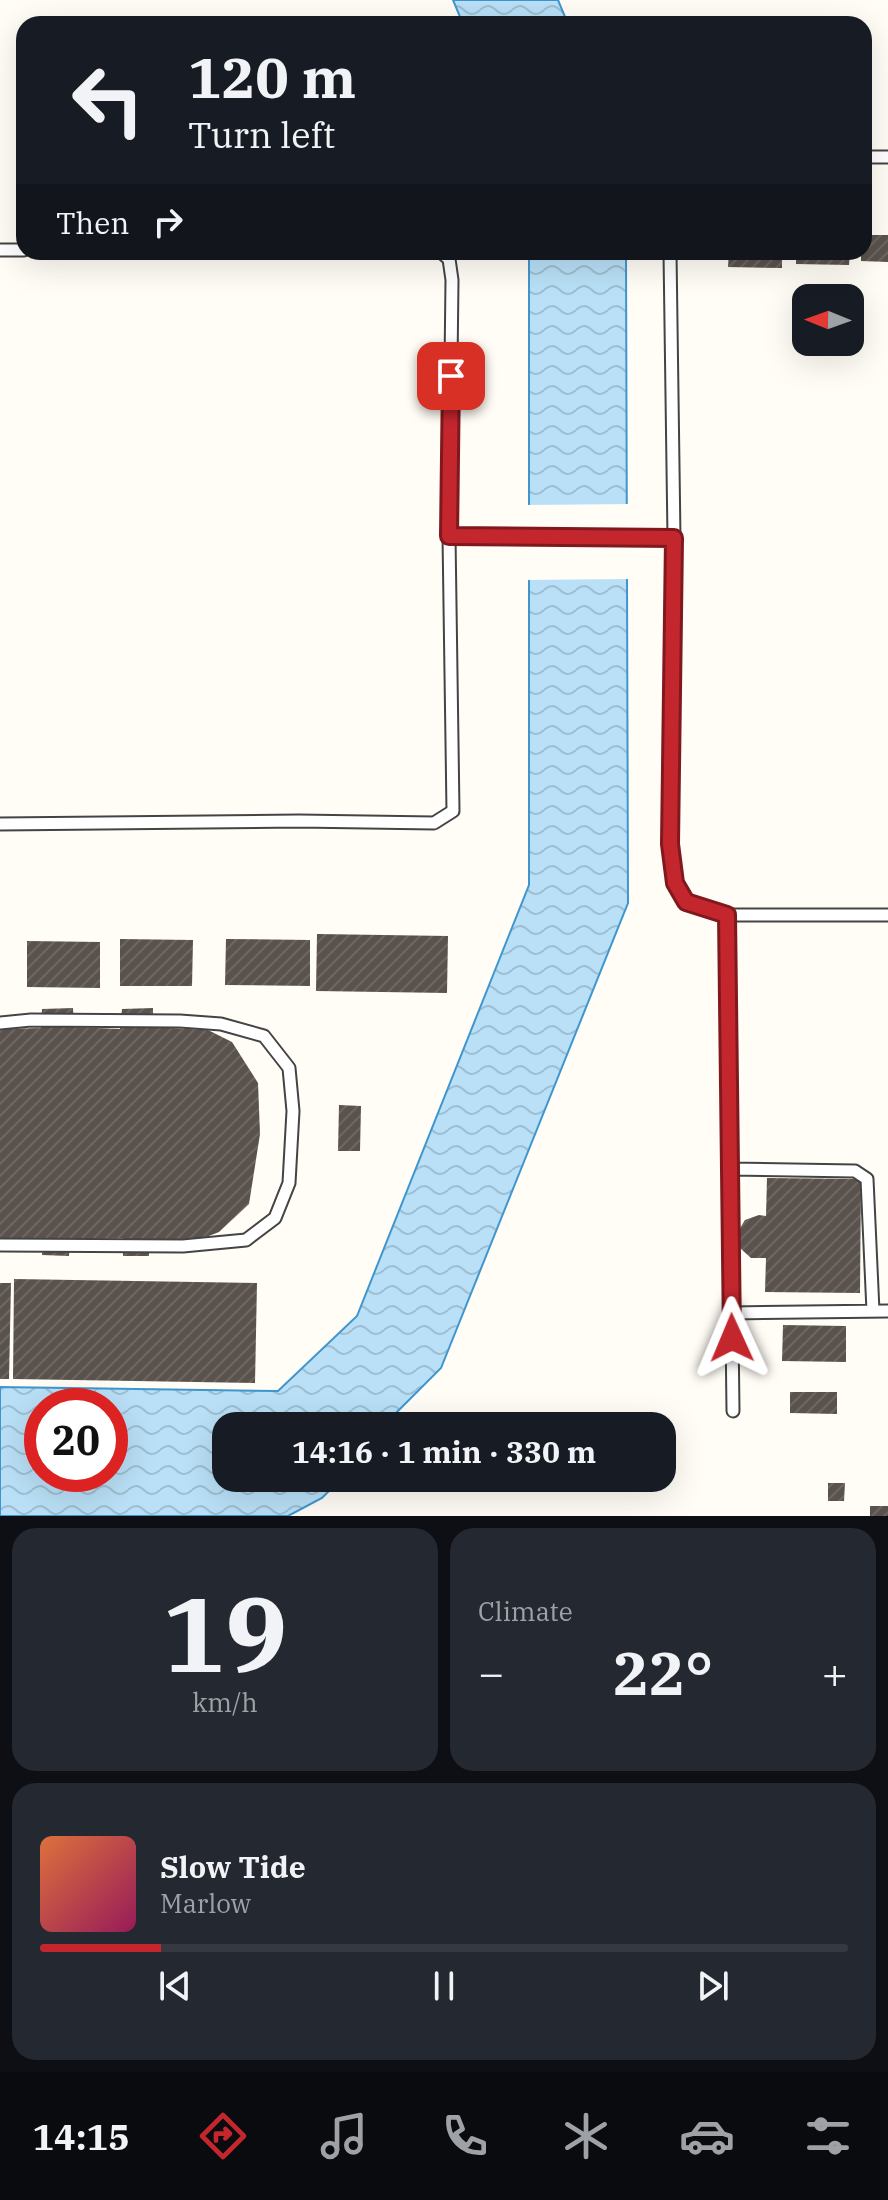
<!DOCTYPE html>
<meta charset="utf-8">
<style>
:root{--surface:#171b24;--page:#242831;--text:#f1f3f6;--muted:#9ea1a6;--line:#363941;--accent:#c4262e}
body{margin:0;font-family:"IBM Plex Serif",serif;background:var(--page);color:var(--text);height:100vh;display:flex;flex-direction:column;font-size:30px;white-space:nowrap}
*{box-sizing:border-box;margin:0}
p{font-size:26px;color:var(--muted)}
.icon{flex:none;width:44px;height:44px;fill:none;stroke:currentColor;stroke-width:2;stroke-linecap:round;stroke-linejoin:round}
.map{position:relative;height:1516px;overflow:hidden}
.panel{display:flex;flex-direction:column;gap:12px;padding:12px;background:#0d0f14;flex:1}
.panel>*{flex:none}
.guide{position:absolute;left:16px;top:16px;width:856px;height:244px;border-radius:24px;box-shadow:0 8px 32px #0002;background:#171b24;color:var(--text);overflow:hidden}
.needle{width:52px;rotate:271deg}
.buttons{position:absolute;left:792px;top:284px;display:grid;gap:16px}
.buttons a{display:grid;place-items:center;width:72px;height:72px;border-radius:16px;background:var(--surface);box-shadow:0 8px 32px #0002;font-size:40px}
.speed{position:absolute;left:24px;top:1388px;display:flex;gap:16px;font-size:40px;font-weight:700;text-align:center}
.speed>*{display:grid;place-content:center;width:104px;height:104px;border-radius:50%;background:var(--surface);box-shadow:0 8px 32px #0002;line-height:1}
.speed .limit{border:12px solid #d22;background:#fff;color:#111}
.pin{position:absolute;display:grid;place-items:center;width:68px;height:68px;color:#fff;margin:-34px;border-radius:16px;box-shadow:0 4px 12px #0006}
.me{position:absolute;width:88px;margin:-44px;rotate:359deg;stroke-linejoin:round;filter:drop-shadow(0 0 6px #0008)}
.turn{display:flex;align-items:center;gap:28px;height:168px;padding:0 40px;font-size:36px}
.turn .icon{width:104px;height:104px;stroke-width:2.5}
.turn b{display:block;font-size:56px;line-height:68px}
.then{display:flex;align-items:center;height:76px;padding:0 40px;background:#0003;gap:16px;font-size:30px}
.big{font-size:60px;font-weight:700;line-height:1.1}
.panel .tile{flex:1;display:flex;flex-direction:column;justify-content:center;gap:12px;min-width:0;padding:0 28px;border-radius:24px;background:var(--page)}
.panel .dial{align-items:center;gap:0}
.dial b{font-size:104px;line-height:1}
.song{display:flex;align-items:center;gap:24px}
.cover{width:96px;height:96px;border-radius:12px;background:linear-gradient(135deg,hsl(20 70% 55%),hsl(330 70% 35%))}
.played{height:8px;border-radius:4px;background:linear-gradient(90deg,var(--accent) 15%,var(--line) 15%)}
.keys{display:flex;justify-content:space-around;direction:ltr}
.heat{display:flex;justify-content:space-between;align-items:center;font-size:44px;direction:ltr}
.panel .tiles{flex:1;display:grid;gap:12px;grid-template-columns:1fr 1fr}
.tile:last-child{grid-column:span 2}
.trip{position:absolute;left:212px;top:1412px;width:464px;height:80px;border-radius:24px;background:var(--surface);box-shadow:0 8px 32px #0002;font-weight:700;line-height:80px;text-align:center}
.tab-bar{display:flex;height:128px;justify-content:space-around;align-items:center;background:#090b0e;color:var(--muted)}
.tab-bar .icon{width:56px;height:56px}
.tab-bar .on{color:var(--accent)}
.tab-bar b{font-size:36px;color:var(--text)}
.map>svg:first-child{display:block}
</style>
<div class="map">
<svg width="888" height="1516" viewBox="0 0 888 1516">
<defs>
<pattern id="water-waves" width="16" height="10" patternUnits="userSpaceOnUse" patternTransform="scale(2)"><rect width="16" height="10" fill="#b9e0f7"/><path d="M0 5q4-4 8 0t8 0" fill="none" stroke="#9ebfd3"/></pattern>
<pattern id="building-hatch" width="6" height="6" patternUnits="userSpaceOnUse" patternTransform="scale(2)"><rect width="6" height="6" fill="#5a524d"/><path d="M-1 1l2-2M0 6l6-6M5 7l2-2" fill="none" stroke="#6d6662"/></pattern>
</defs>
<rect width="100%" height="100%" fill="#fffdf5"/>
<path fill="url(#water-waves)" stroke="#3f96cf" stroke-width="2" fill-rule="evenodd" d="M453 0H558L568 24H463Z
M529 252H626L628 903 441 1368 383 1426H226V1478H342L322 1498 288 1516H0V1387L278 1391 357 1316 529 885ZM42 1406H110V1474H42Z"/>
<path fill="#fffdf5" d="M631 504V579L525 580V505Z"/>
<path fill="url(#building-hatch)" d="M864 235H888V262L861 261V252H864Z
M729 252H782V268L728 267Z
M796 252H850L849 265 796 264Z
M317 934 448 936 447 993 316 991Z
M120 939 193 940 192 986H120Z
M226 939 310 940V986L225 985Z
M27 941 100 942V988L27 987Z
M73 1008 74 1027 120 1029 122 1009 153 1008V1027L208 1030 232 1042 258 1083 260 1134 249 1204 219 1232 201 1239H149V1256H123V1238L70 1239 69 1256 42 1255V1239L0 1238V1029L41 1028 42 1009Z
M339 1105 361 1106 360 1151H338Z
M767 1178 861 1179 860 1293 765 1292 766 1258H751L740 1248 737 1241V1233L745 1220 759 1215 766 1216Z
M14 1279 257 1283 255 1383 13 1379Z
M0 1283H11L9 1379H0Z
M783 1325 846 1326V1362L782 1361Z
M790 1392H837V1414L790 1413Z
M828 1483H845L844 1501H828Z
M870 1506H888V1516H870Z"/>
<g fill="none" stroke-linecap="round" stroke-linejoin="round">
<g stroke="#444" stroke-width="15">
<path id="lane" d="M864 157H888
M0 250H24
M670 252 674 538 670 844 675 883 686 902 727 915H888
M449 536 674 538
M0 824 299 821 434 823 453 811 449 536 452 280 449 259 441 252
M727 915 733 1411
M0 1023 31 1020 180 1021 221 1024 264 1036 289 1068 293 1111 289 1183 275 1218 246 1240 183 1246 0 1245
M730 1169 855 1171 867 1179 873 1311
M732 1313 888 1311"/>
</g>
<use href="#lane" stroke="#fff" stroke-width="11"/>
</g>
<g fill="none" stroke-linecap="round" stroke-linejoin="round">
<g stroke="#7f191e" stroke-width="20">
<path id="route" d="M451 376 449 536 674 538 670 844 675 883 686 902 727 915 732 1338"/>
</g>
<use href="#route" stroke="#c4262e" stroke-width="14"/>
</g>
</svg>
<div class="buttons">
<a><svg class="needle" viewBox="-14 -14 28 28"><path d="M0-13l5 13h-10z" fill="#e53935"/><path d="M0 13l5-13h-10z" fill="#9ea1a6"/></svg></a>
</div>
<div class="speed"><div class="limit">20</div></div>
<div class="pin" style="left:451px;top:376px;background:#d93025"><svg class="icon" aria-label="arrive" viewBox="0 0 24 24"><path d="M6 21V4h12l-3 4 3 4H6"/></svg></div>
<svg class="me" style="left:732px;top:1338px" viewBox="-20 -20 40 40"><path d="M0-17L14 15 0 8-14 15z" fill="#c4262e" stroke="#fff" stroke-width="4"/></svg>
<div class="trip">14:16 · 1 min · 330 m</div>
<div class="guide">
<div class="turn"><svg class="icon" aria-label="left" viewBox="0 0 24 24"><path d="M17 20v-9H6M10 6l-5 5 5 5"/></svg><div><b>120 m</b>Turn left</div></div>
<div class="then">Then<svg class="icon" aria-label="right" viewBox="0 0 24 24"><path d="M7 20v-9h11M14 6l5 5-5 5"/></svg></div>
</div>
</div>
<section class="panel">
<div class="tiles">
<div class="tile dial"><b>19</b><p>km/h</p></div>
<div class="tile"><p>Climate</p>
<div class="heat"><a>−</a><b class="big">22°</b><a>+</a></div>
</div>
<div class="tile">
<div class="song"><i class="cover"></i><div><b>Slow Tide</b><p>Marlow</p></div></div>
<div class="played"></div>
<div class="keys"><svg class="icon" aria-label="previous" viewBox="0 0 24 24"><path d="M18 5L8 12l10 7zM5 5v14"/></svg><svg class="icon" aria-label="pause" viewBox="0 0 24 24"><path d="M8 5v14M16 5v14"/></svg><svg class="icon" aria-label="next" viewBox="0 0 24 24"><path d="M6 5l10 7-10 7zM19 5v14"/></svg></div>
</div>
</div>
</section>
<nav class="tab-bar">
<b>14:15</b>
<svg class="icon on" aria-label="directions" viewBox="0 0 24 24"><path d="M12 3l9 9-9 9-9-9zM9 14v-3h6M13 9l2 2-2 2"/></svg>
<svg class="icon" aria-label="music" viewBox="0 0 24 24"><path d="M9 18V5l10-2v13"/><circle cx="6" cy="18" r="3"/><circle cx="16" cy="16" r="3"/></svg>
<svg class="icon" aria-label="phone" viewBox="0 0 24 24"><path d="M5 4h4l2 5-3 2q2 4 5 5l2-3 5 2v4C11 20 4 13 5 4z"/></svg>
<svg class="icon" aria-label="climate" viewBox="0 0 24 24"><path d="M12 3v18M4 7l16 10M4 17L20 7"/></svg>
<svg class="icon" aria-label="car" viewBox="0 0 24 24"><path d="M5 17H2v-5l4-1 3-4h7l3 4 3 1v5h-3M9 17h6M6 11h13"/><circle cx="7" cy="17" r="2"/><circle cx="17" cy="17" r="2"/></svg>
<svg class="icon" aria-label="filters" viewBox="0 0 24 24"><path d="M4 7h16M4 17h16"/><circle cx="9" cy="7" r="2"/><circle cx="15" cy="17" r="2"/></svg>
</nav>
